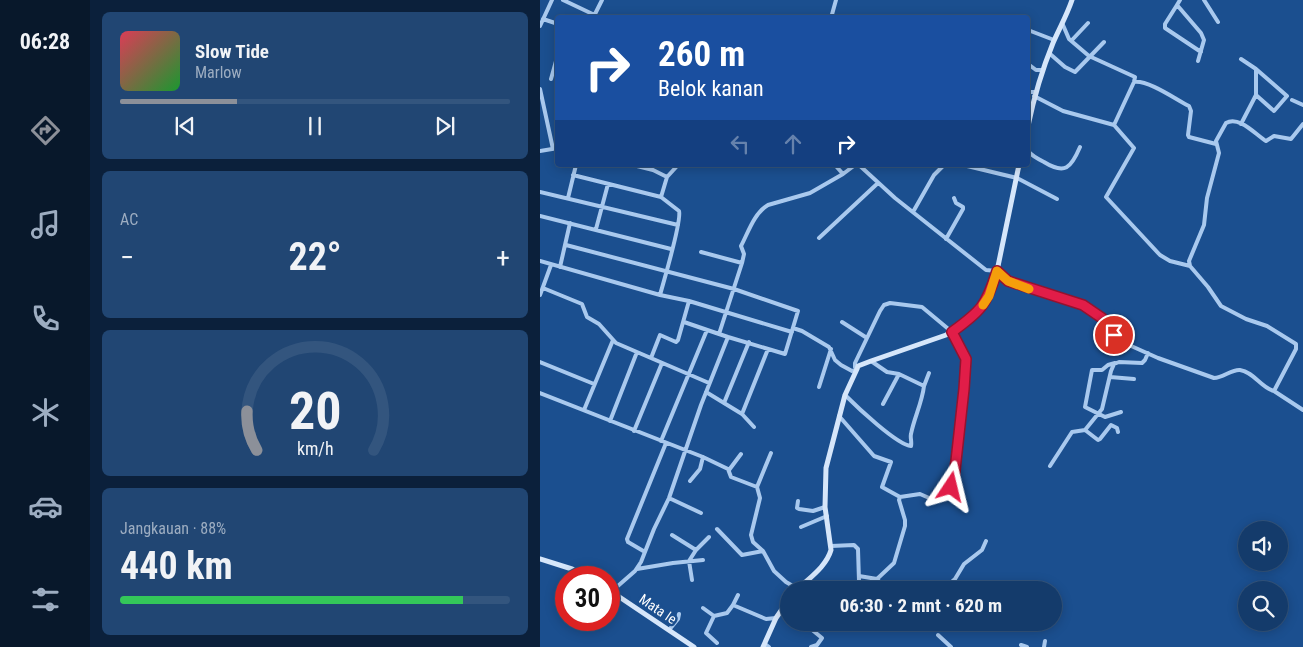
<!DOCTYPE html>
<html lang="id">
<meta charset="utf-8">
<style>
:root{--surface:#143b6b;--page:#214673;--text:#f1f3f6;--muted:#9dadc1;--line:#33557e;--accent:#8c9099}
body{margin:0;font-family:"Roboto Condensed",sans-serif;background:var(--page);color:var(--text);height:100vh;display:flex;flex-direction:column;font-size:19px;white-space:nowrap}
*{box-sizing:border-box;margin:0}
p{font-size:16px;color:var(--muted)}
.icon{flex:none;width:28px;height:28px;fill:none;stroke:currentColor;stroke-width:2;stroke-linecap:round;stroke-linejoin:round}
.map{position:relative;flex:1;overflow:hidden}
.drawer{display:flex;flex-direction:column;gap:12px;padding:12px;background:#0b203b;width:450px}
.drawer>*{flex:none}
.banner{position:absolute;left:15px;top:15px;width:475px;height:152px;border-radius:5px;box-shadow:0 2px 12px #0003,0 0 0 1px var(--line);background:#1a4fa0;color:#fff;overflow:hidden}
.fabs{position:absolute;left:698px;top:521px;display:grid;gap:10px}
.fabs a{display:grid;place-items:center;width:50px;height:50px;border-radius:50%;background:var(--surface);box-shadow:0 2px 12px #0003,0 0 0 1px var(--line);font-size:25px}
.speed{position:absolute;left:15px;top:566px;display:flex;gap:10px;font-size:25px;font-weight:700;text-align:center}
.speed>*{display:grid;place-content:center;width:65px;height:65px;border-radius:50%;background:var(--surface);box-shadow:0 2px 12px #0003,0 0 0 1px var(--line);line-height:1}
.speed .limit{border:8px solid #d22;background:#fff;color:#111}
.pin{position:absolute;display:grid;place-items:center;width:42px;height:42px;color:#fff;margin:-21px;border:2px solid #fff;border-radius:50%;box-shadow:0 1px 5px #0007}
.me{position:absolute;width:55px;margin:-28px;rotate:10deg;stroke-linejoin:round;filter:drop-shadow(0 0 4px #0008)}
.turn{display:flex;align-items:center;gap:18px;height:105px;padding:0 20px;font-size:22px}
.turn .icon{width:65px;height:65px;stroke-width:2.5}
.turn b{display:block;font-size:35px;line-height:42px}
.lanes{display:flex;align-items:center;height:48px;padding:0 20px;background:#0003;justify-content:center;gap:25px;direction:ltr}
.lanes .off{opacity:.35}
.big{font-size:38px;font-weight:700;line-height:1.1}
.drawer .tile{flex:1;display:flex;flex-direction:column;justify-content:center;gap:8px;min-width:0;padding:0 18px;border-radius:8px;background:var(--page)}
.drawer .dial{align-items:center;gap:0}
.dial svg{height:130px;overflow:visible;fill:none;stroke:var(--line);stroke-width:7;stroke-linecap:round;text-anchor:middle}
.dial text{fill:var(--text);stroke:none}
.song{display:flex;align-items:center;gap:15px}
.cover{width:60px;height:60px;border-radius:8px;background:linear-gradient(135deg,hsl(350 70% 55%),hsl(130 70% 35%))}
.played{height:5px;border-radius:2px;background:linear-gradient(90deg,var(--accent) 30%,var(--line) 30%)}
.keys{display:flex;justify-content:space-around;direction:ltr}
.heat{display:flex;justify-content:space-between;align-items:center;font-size:28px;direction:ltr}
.charge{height:8px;border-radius:4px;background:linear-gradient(90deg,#34c759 88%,var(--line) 0)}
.trip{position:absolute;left:240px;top:581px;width:282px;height:50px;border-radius:25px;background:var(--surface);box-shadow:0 2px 12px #0003,0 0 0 1px var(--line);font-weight:700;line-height:50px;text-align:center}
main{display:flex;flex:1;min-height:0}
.dock{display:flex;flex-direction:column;width:90px;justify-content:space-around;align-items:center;background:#08182b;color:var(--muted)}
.dock .icon{width:35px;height:35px}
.dock .selected{color:var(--accent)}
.dock b{font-size:22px;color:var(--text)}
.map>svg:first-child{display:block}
</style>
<main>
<nav class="dock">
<b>06:28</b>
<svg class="icon selected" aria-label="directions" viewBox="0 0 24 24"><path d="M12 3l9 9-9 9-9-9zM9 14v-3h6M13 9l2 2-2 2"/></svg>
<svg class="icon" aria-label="music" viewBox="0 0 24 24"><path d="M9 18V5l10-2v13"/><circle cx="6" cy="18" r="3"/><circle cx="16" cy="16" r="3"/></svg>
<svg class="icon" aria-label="phone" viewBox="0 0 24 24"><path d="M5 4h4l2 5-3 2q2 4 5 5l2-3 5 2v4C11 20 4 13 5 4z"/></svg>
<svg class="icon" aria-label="climate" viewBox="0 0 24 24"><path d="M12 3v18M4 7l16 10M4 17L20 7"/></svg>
<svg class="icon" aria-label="car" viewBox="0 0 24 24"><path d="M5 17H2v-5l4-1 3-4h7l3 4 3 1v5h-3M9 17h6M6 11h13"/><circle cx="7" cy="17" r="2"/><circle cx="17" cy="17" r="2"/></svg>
<svg class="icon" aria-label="filters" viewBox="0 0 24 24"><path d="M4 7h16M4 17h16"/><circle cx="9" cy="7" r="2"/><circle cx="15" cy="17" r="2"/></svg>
</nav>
<section class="drawer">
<div class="tile">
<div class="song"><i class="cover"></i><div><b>Slow Tide</b><p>Marlow</p></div></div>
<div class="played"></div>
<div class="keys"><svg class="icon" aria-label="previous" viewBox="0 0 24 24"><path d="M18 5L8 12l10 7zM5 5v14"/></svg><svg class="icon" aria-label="pause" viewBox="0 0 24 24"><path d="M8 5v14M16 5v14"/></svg><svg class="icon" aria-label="next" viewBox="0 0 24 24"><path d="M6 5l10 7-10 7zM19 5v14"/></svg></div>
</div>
<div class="tile"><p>AC</p>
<div class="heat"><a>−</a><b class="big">22°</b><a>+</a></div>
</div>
<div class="tile dial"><svg viewBox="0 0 100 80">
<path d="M14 69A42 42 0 1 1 86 69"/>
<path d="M14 69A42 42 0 0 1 8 45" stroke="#8c9099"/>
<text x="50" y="56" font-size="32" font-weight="700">20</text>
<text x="50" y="72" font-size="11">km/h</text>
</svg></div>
<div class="tile"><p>Jangkauan · 88%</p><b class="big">440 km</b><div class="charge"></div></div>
</section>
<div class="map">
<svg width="763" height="647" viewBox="0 0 763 647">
<rect width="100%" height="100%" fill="#1b4f8f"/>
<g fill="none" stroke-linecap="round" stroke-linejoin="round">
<path stroke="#a9c9ee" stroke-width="4" d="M23 0 61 18
M640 0 637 5 661 33 664 40 658 61
M664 0 678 22
M637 5 625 24V28L661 52
M55 14 62 0
M291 18 296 0
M3 19 18 24
M523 25 529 39 549 56 595 77 594 82 574 125
M0 26 12 0
M488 30 514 40
M532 40 548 23
M509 53 525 67 535 72 564 42
M488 64 496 70H503
M11 79 18 54
M594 82C609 80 635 99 649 106L651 111 648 135 649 137 676 144
M0 89 13 149
M488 92H495
M716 95 734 111 747 96 716 69
M494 96 523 111 574 125 594 148 566 197 620 255 630 261 650 266
M752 100 763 105
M701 124 716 95V69L701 59
M17 129H18
M0 151 18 148
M488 151C492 156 498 159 504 162 525 175 531 168 540 147
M93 165 113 170 127 177
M295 165 303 174
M319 165 355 198 446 270 457 271 468 281 486 288 532 301 543 305 562 318 580 341 618 358 674 378C683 378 692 369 700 370 714 372 721 388 734 391L763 410
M423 165 477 178 517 199
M33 175 121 197 139 211C142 221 124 280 120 295
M0 192 138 225
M121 197 127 177 138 165
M28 198 36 165
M373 212 394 175 404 165
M0 216 131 249
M56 229 68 184
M279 238 338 183
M406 239 423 209V207L416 203 414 198
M26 245 194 289 258 311 245 354 188 337
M161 252 202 263
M0 261 120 295 149 301 252 332
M20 267 30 223
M3 288 42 304 47 317 59 324 76 343 169 383
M0 295 11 265
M144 322 179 334
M302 322 327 338
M253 328 262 331 289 347 295 360 301 365 312 371 317 369
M111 358 120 335 136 342 138 340 149 301
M0 362 54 384
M575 363 568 365 562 370H552L545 407 565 417 581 412
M318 366 315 367V363L340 311 344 305 350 303 382 307 412 332 425 359 424 389 414 479 408 493 396 501 380 494 360 497 359 500 365 520V526L354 563 337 579 319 576
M570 377 594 379
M384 386 389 373
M279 387 291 349
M734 391 756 349V344L727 326 706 319 681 306 668 287 650 266 649 261 664 225 667 198 679 153 676 141 686 123C699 115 716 135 726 141L734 136 751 139 763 124
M166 392 202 414 214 427
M0 393 163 457 188 469 191 477 217 487 220 498 211 535 213 542 223 551 234 571 246 582 258 589
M305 395C316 406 357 445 371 446 372 441 370 438 371 434 374 418 382 403 384 386L359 374 347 372 331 361
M184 403 209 342
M343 404 359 374
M44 410 73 340
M202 414 228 349
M299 416 334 456 351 462 342 487 360 497
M70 421 97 352
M545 430 558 440 560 439 571 425 577 428 578 432
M94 431 122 363
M121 441 167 330
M510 466 532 432 545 430 562 409 571 371 574 364 579 362 602 363 605 360 608 353
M189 470 201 454
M150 481 160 469 163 457
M217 487 231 453
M129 498 161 513
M258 501 257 508 259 509 273 511 285 507
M261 527 287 516
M177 529 202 555 223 551
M132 535 156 550
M291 546 314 545 318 549 319 581
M105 552 88 542 87 539 126 443
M97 569 133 563 163 560
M337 579 347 590
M152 580 149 561 156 550 169 537
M396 590 407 586 415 579 424 564 442 550 446 541
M71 592 95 571 101 562 114 529 129 498 161 405 188 337 179 334 202 263 204 254 201 246C208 233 214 213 228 205L270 193 303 174 315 165
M193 605 198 595
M163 608 174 616
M271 629 282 638 277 645 271 647
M129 630 138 619 139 614
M398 635 411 647
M177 643 166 633 174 616 187 613 193 605 226 619 236 618
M225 644 229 647
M481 645 487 647
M504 647 505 641"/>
<path stroke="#d6e6fa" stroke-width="5" d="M488 126C494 97 502 70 513 43 519 29 527 15 532 0
M0 559 32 569 47 578
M69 590 154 647
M257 590C269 578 286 567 291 550L285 507 286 468 305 395 317 369 318 366 331 361 406 335 428 320 444 305 449 296 457 271 479 165
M223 647 236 618 249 599"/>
</g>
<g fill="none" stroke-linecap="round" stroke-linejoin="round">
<g stroke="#92132f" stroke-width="12">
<path id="route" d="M411 487 414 479 424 389 426 359 412 332C441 311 446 306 457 271L468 281 543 305 562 318 574 335"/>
</g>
<use href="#route" stroke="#e11d48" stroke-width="9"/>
<path stroke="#f59e0b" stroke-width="9" d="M443 305 449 296 457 271 468 281 489 289"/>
</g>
<g text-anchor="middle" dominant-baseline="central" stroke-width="5" stroke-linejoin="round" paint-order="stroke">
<g font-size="14" fill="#fff" stroke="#1b4f8f">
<text transform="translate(118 609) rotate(34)">Mata Ie</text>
</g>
</g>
</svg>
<div class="fabs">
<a><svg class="icon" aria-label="sound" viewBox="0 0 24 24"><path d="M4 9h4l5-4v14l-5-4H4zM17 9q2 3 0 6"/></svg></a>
<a><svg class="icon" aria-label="search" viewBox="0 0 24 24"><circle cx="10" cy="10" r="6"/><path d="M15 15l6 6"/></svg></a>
</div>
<div class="speed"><div class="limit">30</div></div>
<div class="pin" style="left:574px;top:335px;background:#d93025"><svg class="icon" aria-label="arrive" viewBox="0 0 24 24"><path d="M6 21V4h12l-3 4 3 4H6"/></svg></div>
<svg class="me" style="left:411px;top:487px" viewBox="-20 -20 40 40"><path d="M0-17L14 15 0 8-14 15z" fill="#e11d48" stroke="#fff" stroke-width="4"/></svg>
<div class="trip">06:30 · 2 mnt · 620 m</div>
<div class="banner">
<div class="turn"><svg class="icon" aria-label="right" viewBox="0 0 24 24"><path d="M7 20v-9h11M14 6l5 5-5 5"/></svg><div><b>260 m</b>Belok kanan</div></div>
<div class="lanes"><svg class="icon off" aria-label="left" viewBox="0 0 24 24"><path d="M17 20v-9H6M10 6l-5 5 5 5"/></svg><svg class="icon off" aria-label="ahead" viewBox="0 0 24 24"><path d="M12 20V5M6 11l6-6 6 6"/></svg><svg class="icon" aria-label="right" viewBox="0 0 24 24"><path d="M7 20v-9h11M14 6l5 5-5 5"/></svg></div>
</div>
</div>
</main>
